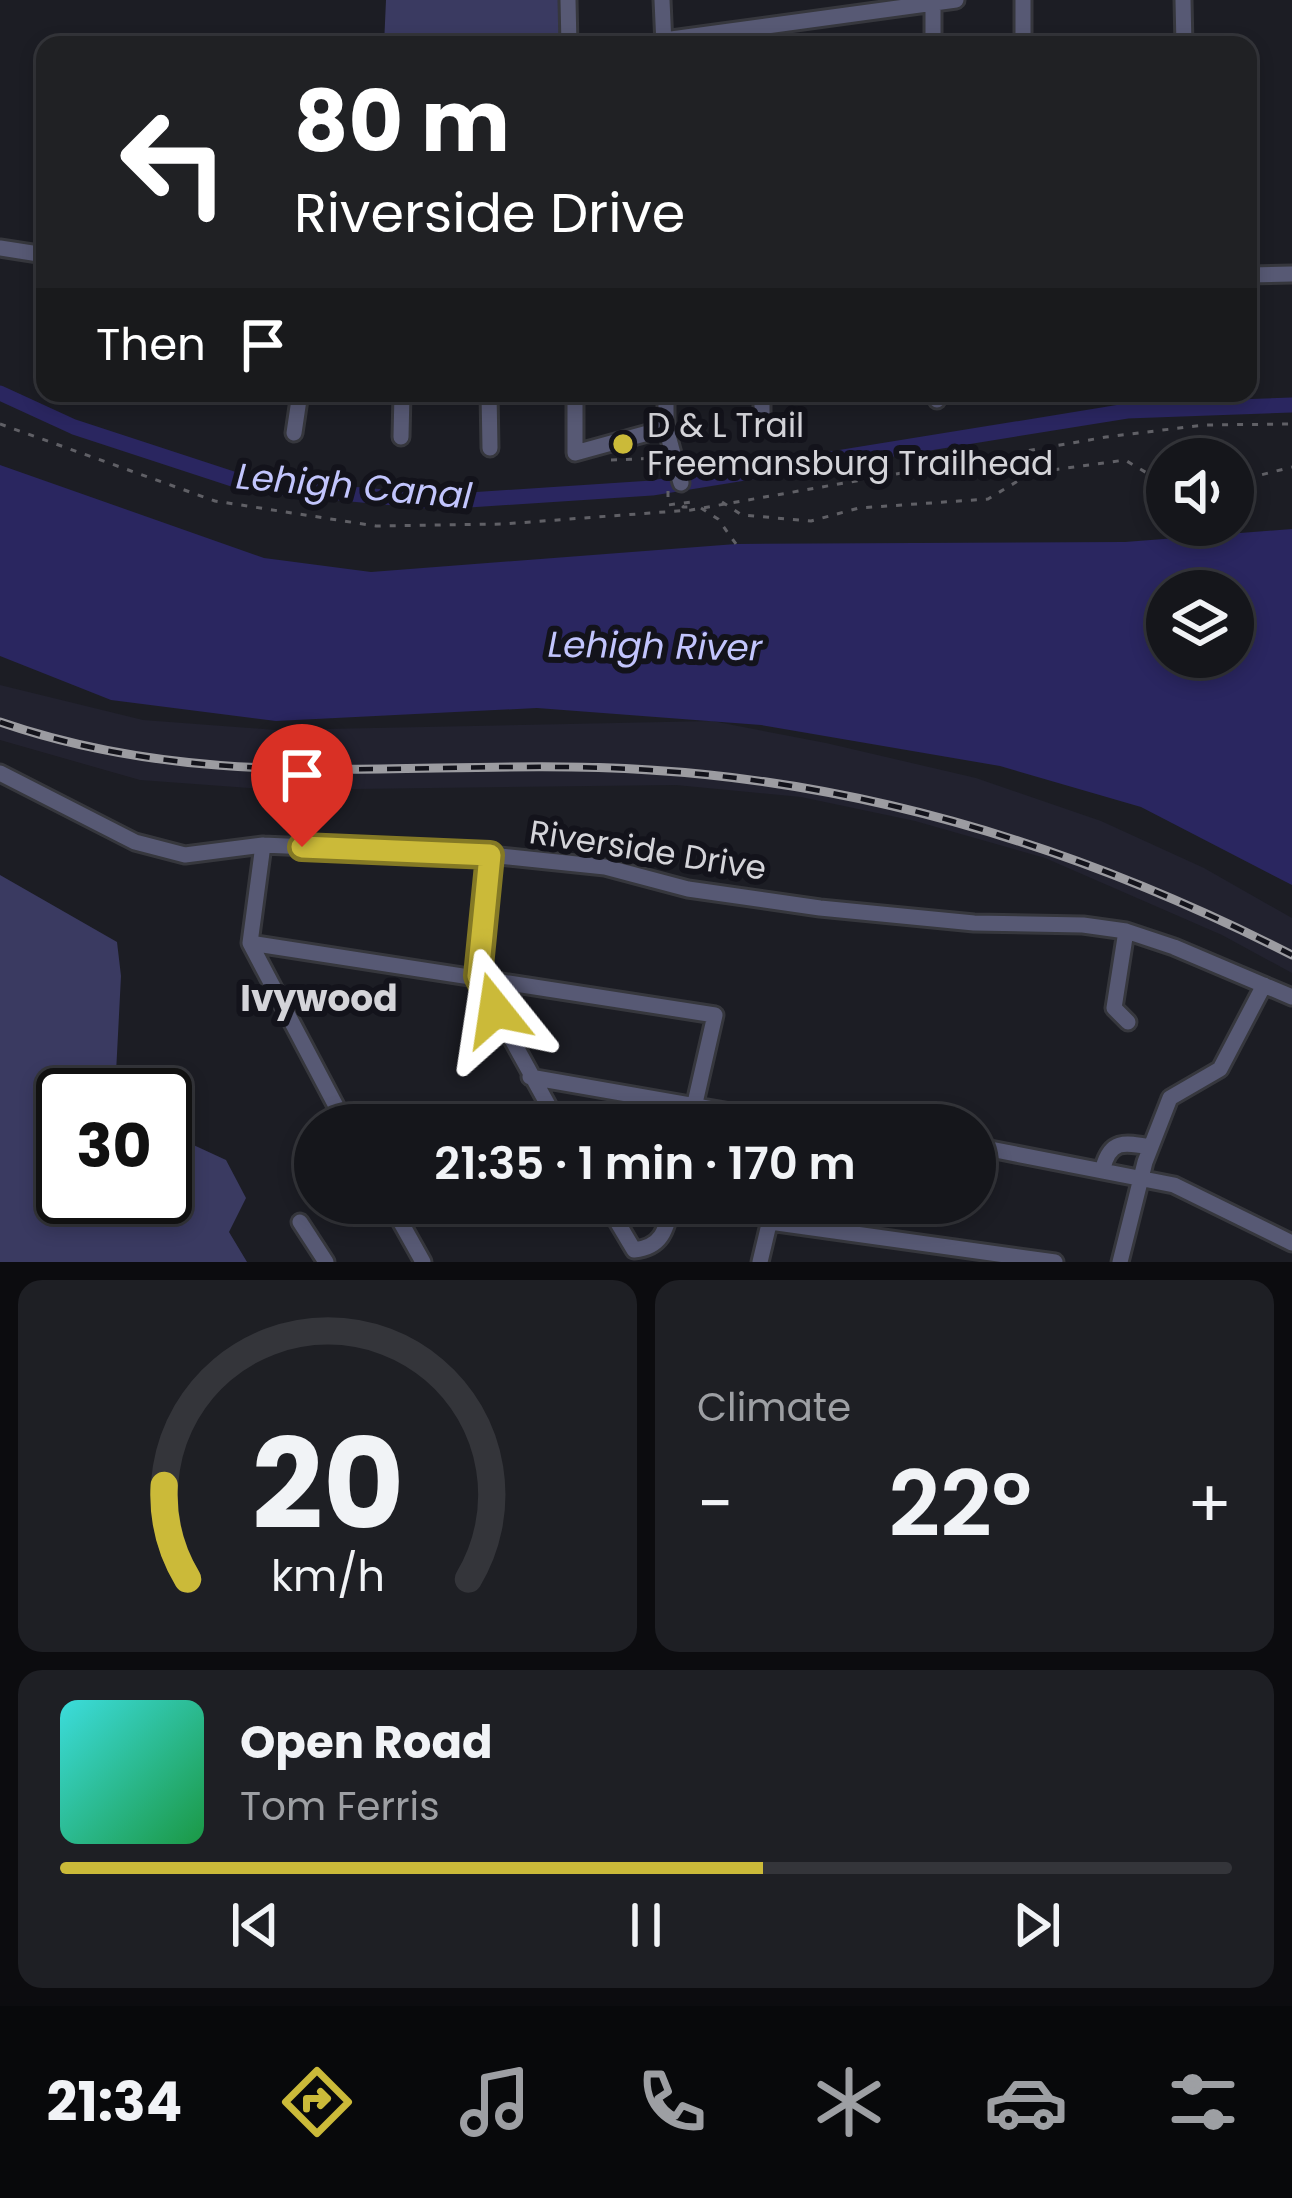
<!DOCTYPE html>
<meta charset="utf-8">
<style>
:root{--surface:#15161b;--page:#1e1f24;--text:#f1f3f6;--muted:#9d9fa3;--line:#34353a;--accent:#cbba39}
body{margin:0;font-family:Poppins,sans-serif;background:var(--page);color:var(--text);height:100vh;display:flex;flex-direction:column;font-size:45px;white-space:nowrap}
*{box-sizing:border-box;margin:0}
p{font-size:39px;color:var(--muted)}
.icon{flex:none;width:66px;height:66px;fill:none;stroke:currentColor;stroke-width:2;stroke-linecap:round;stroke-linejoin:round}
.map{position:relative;height:1262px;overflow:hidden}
.sheet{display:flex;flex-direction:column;gap:18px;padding:18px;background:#0c0c0f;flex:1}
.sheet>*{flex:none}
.banner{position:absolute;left:36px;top:36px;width:1221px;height:366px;border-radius:24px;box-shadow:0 6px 18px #0003,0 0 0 3px var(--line);background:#202124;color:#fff;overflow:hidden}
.fabs{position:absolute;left:1146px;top:438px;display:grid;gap:24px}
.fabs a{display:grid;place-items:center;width:108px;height:108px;border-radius:50%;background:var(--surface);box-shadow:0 6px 18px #0003,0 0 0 3px var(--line);font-size:60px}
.speed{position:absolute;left:36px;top:1068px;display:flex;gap:24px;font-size:60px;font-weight:700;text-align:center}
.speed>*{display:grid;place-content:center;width:156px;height:156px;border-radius:50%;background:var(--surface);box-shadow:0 6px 18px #0003,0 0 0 3px var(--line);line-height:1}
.speed .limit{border:6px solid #111;border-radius:18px;background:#fff;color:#111}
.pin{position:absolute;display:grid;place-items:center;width:102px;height:102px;color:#fff;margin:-123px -51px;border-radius:50% 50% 50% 0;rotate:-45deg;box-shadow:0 0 12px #0007}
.pin .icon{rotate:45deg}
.me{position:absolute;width:132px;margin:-66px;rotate:345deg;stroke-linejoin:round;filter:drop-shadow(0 0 9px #0008)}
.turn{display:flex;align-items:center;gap:42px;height:252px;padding:0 60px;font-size:54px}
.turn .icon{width:156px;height:156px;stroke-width:2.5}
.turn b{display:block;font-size:84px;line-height:102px}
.then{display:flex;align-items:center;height:114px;padding:0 60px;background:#0003;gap:24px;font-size:45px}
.big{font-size:90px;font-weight:600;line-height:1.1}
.sheet .card{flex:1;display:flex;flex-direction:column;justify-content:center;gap:18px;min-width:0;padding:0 42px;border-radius:24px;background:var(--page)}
.sheet .dial{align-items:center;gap:0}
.dial svg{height:312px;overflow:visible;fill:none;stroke:var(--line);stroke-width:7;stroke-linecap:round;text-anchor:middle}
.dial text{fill:var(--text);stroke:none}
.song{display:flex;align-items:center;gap:36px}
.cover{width:144px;height:144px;border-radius:18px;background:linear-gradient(135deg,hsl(180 70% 55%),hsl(140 70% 35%))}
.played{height:12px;border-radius:6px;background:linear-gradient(90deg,var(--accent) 60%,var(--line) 60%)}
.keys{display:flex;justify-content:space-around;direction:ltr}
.heat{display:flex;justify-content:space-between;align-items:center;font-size:66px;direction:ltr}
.sheet .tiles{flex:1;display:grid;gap:18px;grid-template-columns:1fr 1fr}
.card:last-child{grid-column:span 2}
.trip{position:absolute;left:294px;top:1104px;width:702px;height:120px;border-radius:60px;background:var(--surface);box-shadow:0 6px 18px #0003,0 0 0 3px var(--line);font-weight:600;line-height:120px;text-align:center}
.tabs{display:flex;height:192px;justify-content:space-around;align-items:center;background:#08090b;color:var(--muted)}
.tabs .icon{width:84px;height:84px}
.tabs .on{color:var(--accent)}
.tabs b{font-size:54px;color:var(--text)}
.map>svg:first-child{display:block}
</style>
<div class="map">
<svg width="1292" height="1262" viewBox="0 0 1292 1262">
<rect width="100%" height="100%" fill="#1c1d24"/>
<path fill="#22222f" d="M0 685 143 720 276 730 712 721 826 743 976 778 1101 821 1204 868 1292 918V973L1222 935 1045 858 915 821 801 797 676 785 276 790 140 780 0 740Z"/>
<path fill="#3a3a61" d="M386 0H563L564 45H384Z
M0 875 117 942 121 976 116 1073 139 1095H63V1197H165V1121L187 1142 226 1160 246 1198 229 1232 247 1262H0Z"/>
<path fill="#2a2660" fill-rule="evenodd" d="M0 465 264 558 371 572 736 544 1125 542 1292 529V885L1141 807 1000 766 761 725 537 708 276 721 111 700 0 656ZM1167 591H1233V657H1167Z"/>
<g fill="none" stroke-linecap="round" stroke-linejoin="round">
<path stroke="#2a2660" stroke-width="15" d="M0 393 74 427 251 485 439 502 652 488 1127 411 1292 405"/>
<g stroke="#36373d" stroke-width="21">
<path id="minor" d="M568 0 569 45
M662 0 664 45
M1183 0 1184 45
M933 3V45
M664 40 956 0
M1023 45V0
M0 248 45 255
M1248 275 1292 274
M489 393 490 448
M575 393V453L666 428
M666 393V428L681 483
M762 393V416
M937 393V400
M294 433 300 393
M401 437 402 393
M0 773 135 842 185 855 263 845 490 855 605 867 688 889 820 908 974 923 1083 925 1126 931 1174 947 1292 997
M263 845 250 943 346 1125
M490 855 477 976 559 1125
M1126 931 1114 1008 1128 1022
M250 943 715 1015 690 1125
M530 1077 805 1125
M975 1146 1174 1185 1292 1243
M1103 1168C1110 1140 1124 1142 1150 1147
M390 1203 423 1262
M606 1203 634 1250C663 1247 666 1229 672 1203
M300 1222 326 1262
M770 1222 1055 1262
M760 1262 774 1203
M1120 1262 1145 1162 1170 1098 1220 1069 1264 985"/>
</g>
<path stroke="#606066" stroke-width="3" stroke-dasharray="6 9" stroke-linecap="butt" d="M0 424 215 501 376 526 503 524 691 510 1106 437 1204 425 1292 424
M611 460 662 458
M1233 482 1292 467
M668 491V505L691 502 683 507H692
M722 502 742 515 811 521 859 508 988 499 1031 473 1125 460 1167 485
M701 508 718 519 736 544"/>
<use href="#minor" stroke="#575974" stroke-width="15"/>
<g stroke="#9c9ca1" stroke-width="9">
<path id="rail" d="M0 722C222 798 424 756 650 770 877 784 1090 852 1292 955"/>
</g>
<use href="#rail" stroke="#13131b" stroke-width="4.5" stroke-dasharray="14" stroke-linecap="butt"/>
</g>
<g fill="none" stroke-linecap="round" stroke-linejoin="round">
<g stroke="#847925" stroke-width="30">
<path id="route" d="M302 847 490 855 478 976 495 1010"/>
</g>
<use href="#route" stroke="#cbba39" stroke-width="21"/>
</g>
<circle fill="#cbba39" stroke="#13131b" stroke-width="4.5" cx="623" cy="444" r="12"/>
<g text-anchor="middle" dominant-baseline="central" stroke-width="12" stroke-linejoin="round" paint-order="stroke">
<g font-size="33" fill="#d4d4d9" stroke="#13131b" text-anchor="start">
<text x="647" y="425">D &amp; L Trail<tspan x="647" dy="38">Freemansburg Trailhead</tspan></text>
</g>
<g font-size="33" fill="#d4d4d9" stroke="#13131b">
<text transform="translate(648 850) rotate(9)">Riverside Drive</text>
</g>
<g font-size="36" font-style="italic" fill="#c2c5fd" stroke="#13131b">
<text transform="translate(354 486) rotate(5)">Lehigh Canal</text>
<text transform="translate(655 646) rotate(1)">Lehigh River</text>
</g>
<g font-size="36" font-weight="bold" fill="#d4d4d9" stroke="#13131b">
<text x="319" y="998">Ivywood</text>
</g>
</g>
</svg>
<div class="fabs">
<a><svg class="icon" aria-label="sound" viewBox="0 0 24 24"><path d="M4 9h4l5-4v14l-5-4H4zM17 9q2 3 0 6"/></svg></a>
<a><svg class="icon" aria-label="layers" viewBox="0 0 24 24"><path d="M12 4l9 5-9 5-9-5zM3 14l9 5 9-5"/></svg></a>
</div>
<div class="speed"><div class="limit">30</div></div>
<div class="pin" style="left:302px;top:847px;background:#d93025"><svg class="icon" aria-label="arrive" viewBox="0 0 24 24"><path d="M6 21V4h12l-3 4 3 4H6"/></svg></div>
<svg class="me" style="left:495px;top:1010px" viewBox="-20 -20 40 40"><path d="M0-17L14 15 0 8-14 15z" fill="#cbba39" stroke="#fff" stroke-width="4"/></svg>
<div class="trip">21:35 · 1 min · 170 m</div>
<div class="banner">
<div class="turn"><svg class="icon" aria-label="left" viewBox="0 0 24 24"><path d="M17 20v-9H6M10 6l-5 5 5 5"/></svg><div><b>80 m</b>Riverside Drive</div></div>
<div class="then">Then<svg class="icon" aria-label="arrive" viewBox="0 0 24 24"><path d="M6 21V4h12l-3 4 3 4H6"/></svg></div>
</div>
</div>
<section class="sheet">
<div class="tiles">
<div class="card dial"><svg viewBox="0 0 100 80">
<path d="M14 69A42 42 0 1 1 86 69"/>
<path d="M14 69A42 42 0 0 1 8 45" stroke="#cbba39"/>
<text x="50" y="56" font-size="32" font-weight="700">20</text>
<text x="50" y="72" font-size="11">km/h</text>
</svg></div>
<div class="card"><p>Climate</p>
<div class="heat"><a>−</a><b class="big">22°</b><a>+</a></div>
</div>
<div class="card">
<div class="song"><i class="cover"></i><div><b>Open Road</b><p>Tom Ferris</p></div></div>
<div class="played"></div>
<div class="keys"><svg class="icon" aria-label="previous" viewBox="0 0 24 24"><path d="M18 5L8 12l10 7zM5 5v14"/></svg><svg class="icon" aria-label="pause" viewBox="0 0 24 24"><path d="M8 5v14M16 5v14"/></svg><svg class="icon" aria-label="next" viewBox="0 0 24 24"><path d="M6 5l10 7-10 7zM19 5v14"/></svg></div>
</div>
</div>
</section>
<nav class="tabs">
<b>21:34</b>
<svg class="icon on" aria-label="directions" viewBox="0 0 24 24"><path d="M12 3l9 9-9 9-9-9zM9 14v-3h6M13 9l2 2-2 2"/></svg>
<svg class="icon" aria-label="music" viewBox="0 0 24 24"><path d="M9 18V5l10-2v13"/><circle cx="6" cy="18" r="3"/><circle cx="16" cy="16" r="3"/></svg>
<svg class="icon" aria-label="phone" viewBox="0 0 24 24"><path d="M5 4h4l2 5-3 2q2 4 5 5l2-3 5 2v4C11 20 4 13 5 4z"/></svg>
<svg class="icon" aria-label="climate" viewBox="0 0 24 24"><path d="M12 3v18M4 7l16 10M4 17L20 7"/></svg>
<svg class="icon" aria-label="car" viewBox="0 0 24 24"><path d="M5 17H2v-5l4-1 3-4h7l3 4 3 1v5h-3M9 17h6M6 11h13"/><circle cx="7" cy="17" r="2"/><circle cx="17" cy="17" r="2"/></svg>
<svg class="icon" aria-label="filters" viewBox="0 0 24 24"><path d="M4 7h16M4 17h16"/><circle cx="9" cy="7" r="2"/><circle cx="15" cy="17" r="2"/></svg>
</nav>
